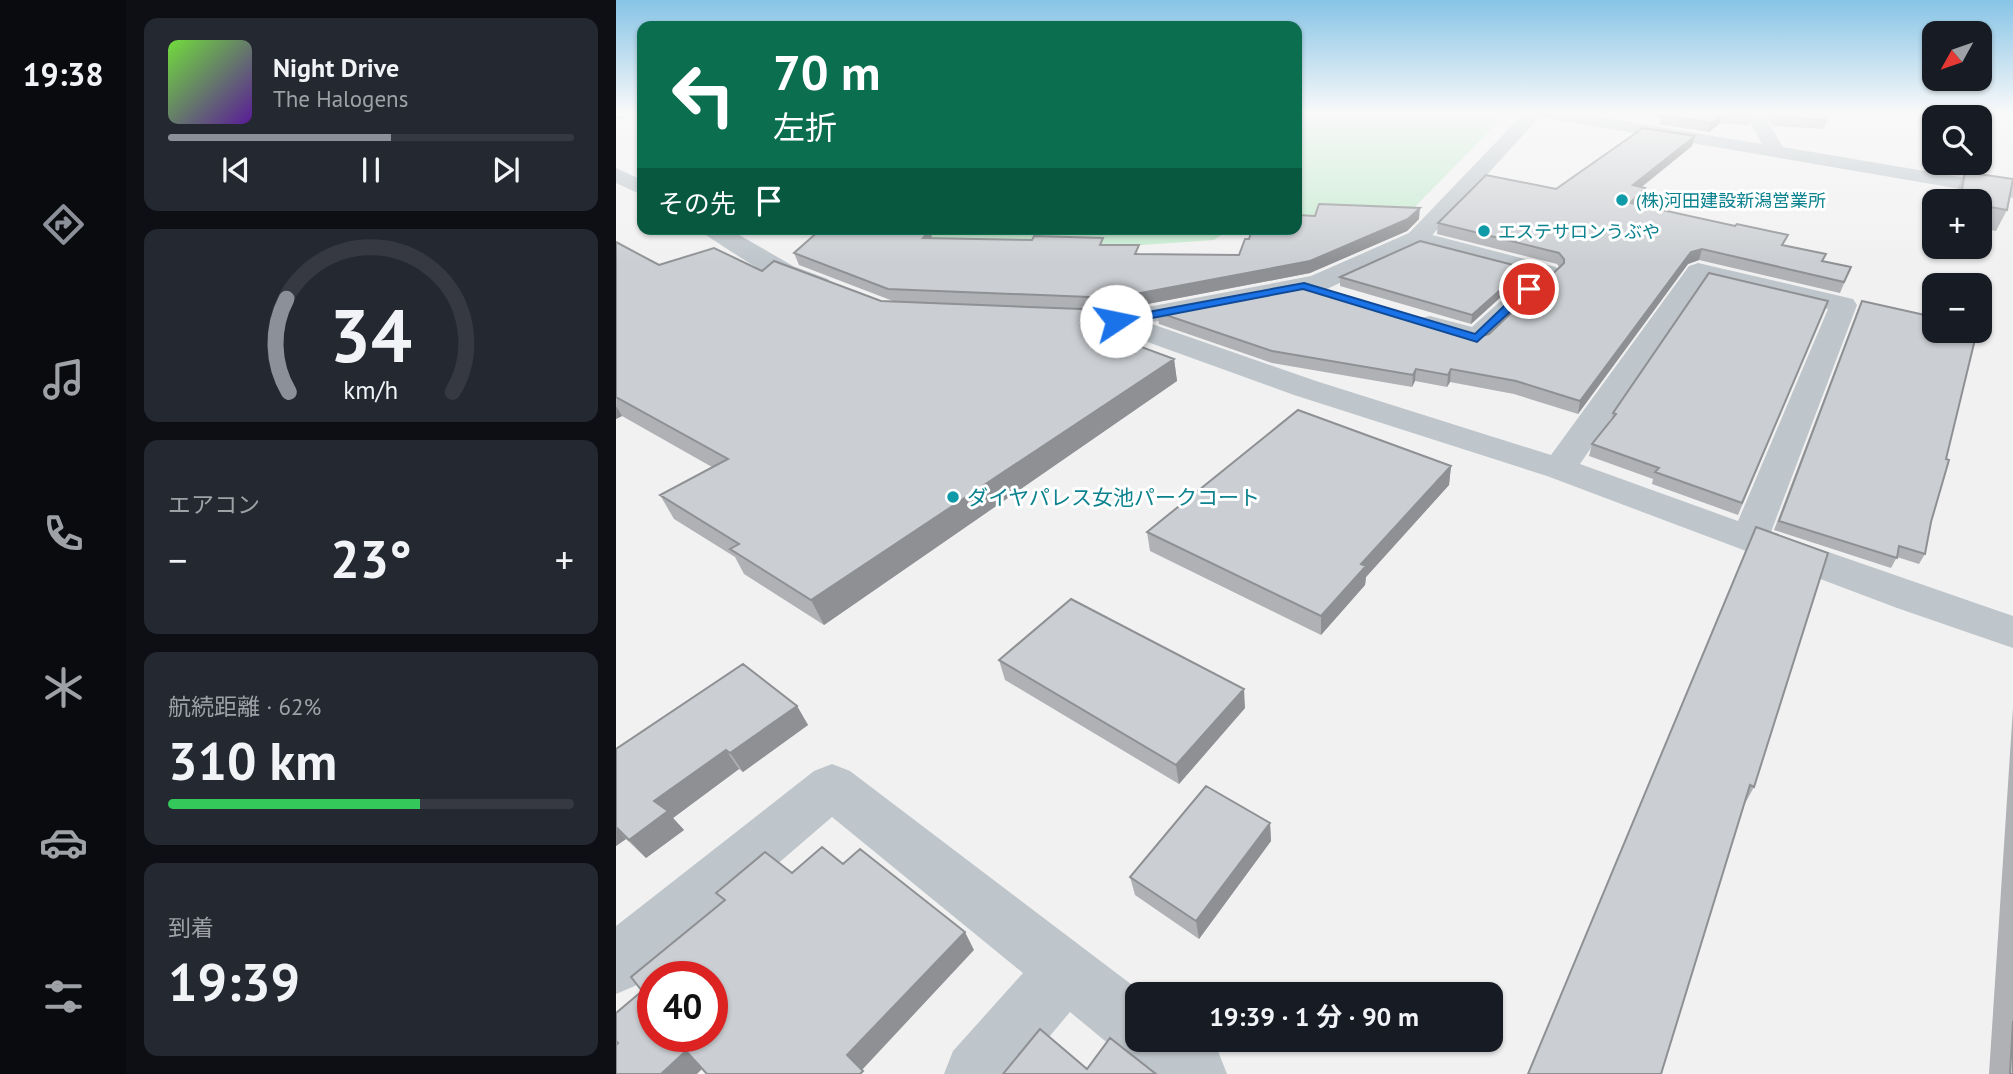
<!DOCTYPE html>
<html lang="ja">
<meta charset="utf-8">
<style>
:root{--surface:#171b24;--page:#242831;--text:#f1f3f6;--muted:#9ea1a6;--line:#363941;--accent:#8c9099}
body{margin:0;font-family:"PT Sans","Noto Sans JP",sans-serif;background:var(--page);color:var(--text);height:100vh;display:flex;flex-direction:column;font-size:26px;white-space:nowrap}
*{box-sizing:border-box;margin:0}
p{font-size:23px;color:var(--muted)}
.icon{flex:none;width:38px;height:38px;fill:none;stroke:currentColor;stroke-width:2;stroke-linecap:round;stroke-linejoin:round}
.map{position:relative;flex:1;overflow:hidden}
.panel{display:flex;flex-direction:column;gap:18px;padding:18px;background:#0d0f14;width:490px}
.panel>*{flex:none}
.guide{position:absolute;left:21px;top:21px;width:665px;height:214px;border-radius:14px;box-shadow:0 2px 5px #0004;background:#0b6e4f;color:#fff;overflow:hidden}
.needle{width:46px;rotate:230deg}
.controls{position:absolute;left:1306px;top:21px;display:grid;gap:14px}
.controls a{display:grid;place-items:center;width:70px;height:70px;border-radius:14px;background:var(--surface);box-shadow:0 2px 5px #0004;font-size:35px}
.speed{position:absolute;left:21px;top:961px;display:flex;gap:14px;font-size:35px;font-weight:700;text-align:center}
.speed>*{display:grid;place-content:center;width:91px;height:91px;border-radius:50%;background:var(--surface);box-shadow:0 2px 5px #0004;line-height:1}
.speed .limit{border:10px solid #d22;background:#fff;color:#111}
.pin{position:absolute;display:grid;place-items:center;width:60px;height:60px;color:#fff;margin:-30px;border:4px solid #fff;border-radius:50%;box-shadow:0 2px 7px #0007}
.me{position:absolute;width:77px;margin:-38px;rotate:79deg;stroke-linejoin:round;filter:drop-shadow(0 0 5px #0008)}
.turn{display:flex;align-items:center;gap:24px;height:147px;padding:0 21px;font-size:32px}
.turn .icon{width:91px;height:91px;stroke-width:2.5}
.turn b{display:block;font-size:49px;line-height:60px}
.then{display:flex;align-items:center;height:66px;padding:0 21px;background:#0003;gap:14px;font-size:26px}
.big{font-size:52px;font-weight:700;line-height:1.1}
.panel .card{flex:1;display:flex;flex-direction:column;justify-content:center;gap:10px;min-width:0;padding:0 24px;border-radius:14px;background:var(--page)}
.panel .dial{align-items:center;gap:0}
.dial svg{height:182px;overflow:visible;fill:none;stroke:var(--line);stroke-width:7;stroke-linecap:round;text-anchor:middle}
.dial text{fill:var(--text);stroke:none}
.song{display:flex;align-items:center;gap:21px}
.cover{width:84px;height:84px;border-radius:10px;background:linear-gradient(135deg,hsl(100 70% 55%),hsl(270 70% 35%))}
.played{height:7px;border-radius:4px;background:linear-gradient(90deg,var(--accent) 55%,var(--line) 55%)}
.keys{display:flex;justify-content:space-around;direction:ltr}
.heat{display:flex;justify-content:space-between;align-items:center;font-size:38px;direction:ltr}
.charge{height:10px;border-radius:5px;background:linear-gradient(90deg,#34c759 62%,var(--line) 0)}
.trip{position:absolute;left:509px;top:982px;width:378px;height:70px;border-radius:14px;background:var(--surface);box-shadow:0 2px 5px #0004;font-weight:700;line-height:70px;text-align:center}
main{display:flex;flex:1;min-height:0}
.dock{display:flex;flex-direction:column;width:126px;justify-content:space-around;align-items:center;background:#090b0e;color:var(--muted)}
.dock .icon{width:49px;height:49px}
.dock .selected{color:var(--accent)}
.dock b{font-size:32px;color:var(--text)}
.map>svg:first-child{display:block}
</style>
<main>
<nav class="dock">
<b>19:38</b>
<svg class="icon selected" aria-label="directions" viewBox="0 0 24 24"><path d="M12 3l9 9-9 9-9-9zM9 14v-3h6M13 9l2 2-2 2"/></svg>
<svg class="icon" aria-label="music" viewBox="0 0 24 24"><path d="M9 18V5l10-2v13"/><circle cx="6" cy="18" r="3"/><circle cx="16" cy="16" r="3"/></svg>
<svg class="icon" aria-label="phone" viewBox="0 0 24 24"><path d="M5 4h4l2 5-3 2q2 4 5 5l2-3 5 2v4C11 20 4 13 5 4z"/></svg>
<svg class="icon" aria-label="climate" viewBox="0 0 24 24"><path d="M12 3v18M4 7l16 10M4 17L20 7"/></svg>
<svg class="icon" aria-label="car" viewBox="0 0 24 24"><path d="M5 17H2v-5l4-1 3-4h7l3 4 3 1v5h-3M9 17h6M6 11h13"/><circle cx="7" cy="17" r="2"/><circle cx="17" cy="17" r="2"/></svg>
<svg class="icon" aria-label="filters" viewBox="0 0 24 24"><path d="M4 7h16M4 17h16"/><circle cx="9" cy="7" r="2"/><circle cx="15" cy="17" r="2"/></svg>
</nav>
<section class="panel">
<div class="card">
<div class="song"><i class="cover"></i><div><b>Night Drive</b><p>The Halogens</p></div></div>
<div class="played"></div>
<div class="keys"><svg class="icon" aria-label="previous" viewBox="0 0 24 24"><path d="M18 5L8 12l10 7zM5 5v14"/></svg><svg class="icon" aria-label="pause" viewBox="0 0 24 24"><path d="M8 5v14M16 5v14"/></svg><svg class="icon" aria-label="next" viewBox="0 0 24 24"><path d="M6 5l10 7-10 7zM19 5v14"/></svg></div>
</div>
<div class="card dial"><svg viewBox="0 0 100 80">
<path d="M14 69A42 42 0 1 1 86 69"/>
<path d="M14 69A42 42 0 0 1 13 28" stroke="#8c9099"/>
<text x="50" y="56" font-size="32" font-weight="700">34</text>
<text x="50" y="72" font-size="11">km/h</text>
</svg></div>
<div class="card"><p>エアコン</p>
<div class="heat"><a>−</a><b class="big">23°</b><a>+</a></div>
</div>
<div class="card"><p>航続距離 · 62%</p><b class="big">310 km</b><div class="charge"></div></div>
<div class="card"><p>到着</p><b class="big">19:39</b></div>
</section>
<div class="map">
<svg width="1397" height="1074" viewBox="0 0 1397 1074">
<rect width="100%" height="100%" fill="#f2f1f1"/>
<path fill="#c5eacf" d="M681 112H892L791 215H681Z
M235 229H614L598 240 498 247 345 244Z"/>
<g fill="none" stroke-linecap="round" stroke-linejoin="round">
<path fill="#97dbe2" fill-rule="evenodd" d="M17 112 26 114 0 120V116Z"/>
<path fill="#bec6cb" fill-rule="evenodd" d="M915 112H954L1146 144 1128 112H1146L1167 147 1397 186V198L924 117Z
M801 231 940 267 944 272 871 344C850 349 824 336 804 330L800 324 804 318 814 316 856 327 913 275 793 243 789 238 793 233Z
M1082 263 1237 299 1241 305 1155 532 1397 616V648L1281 608 931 476 678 395 490 327 486 321 490 315 500 313 510 315 700 381 935 455 1073 266ZM1089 280 1212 309 1122 521 964 464Z
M216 764 234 771 528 994H522V1040H587L602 1051 611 1074H528L514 1062 510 1054 500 1050 454 1012 402 1074H328L337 1051 407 973 216 817 21 985 0 994V926L198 771Z"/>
<path fill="#bec6cb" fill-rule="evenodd" d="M909 112H928L809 243 711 289 500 329 454 327 450 321 454 315 500 313 695 276 793 233Z
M0 168 26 180V195L0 183Z
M84 229H113L177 266 212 279 216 285 212 291C180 299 116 251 88 234Z"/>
</g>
<path fill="#afb1b5" d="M1009 112H1133L1135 115 1132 125 1104 123 1093 132 1043 124 1045 118Z
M1148 112H1206L1211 120 1208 129 1157 126Z
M1076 146 1026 187 1027 198 1021 204 1168 245 1207 261 1235 267 1224 293 1083 260 1072 264 962 414 898 394 834 382 831 387 799 381 796 387 656 363 543 324 541 312 862 337 873 334 943 267 941 264 821 234 822 223 940 189Z
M1349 172 1391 210 1380 231 1363 228V201H1338L1340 191Z
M803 219 791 231 694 273 500 310H491L527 343 526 347 558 359 561 381 208 625 128 574 119 557 58 519 44 495 96 467 6 416 0 419V242L43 265 146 271 265 301H277L183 265 178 253 314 230 316 238 488 245 524 254 623 255 633 239Z
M909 268 908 276 855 324 724 286V277Z
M1212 301 1122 515 1036 484 1037 479 973 456 976 444 995 420 997 413Z
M1242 309 1315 522 1309 554 1303 564 1281 557 1275 568 1158 530Z
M835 466 833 485 750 577 749 585 705 635 534 551 531 532Z
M1140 527 1138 787 1127 807Z
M383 660 629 708 563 784 389 680Z
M181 706 192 725 127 772 123 769 57 818 68 830 30 858 10 839 0 846V749Z
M1397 708V1074H1373Z
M654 823 655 841 583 939 519 895 514 877Z"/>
<path fill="#8e9093" d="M1107 114 1104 123 1093 132 1095 123Z
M1079 136 1076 146 1015 195 1017 185Z
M1029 188 1027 198 1012 213 1014 203Z
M804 208 803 219 791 231 694 273 500 310 498 298Z
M314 230 317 242 307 238Z
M1086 249 1083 260 1072 264 962 414 964 401 1075 252Z
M909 268 908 276 855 324 856 315Z
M524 321 527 343 520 366 517 344Z
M558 359 561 381 208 625 195 600Z
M800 369 799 381 796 387 797 375Z
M835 369 834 382 831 387 832 375Z
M0 406 6 416 0 419Z
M835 466 833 485 750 577 749 585 705 635V616L745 564Z
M628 689 629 708 563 784 560 765Z
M181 706 192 725 127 772 114 753Z
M110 750 123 769 57 818 68 830 30 858 13 840 38 801Z
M654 823 655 841 583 939 580 921Z
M0 828 10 839 0 846Z
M349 932 358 950 245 1071 231 1055Z
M70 1051 89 1066 81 1074H45Z"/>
<path fill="#cbced2" stroke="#8e9093" stroke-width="2" fill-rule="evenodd" d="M1050 112H1133L1135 115 1107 114 1095 123 1045 115Z
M1157 112H1206L1211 120 1160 117Z
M1027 128 1079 136 1017 185 1029 188 1014 203 1119 226 1121 224 1172 235 1166 245 1210 254 1206 261 1235 267 1228 282 1086 249 1075 252 964 401 900 381 835 369 832 375 800 369 797 375 656 351 541 312 685 285 862 337 873 334 948 263V259L943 253 822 223 870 175 940 189Z
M1349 172 1397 179 1391 210 1363 205V201H1344Z
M703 204 804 208 792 219 694 261 498 298 272 289 178 253 205 229H265L314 230 307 238 416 240 418 236 487 238 484 245H523L519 254 623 255 629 239H633L636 229H681V215L699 216Z
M804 241 909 268 856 315 724 277Z
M0 242 43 265 98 248 146 271 158 261 265 301 491 310 524 321 517 344 558 359 195 600 114 549 123 544 44 495 112 459 0 397Z
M1093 273 1212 301 1126 503 1039 472 1043 468 976 444 1000 414 997 413Z
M1246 301 1318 317V331H1361L1330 459 1333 460 1315 522 1309 554 1283 546 1281 558 1163 521Z
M682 410 835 466 745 564 750 566 705 616 531 532Z
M1140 527 1212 553 1138 787 1134 785 1045 1074H912Z
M455 599 628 689 560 765 383 660Z
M127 664 181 706 114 753 110 750 38 801 52 811 13 840 0 827V749Z
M590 786 654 823 580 921 514 877Z
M206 847 227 864 244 849 349 932 231 1055 247 1071 244 1074H91L70 1051 45 1074H0V1045L2 1043 0 1041V1013L26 991 15 977 109 900 100 893 149 852 176 873ZM37 976H96V1036H37Z
M1397 1021V1074H1394Z
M424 1029 471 1069 494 1038 540 1074H387Z"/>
<linearGradient id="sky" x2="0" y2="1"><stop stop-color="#87c4e6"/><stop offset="0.43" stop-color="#f9f9f9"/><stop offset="1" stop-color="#f9f9f9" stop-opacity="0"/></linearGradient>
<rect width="1397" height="262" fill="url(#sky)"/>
<path fill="#1a73e8" stroke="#114b97" stroke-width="2" d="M688 283 859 334 909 286 919 289 861 342 687 289 500 325 494 321 500 318Z"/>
<g fill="#0f9aa8" stroke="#fff" stroke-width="2.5">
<circle cx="1006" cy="200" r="7"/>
<circle cx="868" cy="231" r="7"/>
<circle cx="337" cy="497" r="7"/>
</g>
<g text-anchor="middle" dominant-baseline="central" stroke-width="6" stroke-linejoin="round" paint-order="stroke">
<g font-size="18" fill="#0d838f" stroke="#fff" text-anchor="start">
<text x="1020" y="200">(株)河田建設新潟営業所</text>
<text x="882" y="231">エステサロンうぶや</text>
</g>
<g font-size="21" fill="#0d838f" stroke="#fff" text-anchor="start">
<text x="351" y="497">ダイヤパレス女池パークコート</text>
</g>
</g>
</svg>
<div class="controls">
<a><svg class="needle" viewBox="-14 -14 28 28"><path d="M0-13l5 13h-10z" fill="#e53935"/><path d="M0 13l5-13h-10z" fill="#9ea1a6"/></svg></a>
<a><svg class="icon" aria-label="search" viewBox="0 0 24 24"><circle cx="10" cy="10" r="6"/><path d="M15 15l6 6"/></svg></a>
<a>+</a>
<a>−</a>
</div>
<div class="speed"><div class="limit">40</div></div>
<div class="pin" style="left:913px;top:289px;background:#d93025"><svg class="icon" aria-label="arrive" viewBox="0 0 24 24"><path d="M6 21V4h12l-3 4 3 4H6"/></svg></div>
<svg class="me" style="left:500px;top:321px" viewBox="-20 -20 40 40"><circle r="19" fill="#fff"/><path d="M0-13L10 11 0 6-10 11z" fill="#1a73e8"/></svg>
<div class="trip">19:39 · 1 分 · 90 m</div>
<div class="guide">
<div class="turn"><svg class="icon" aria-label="left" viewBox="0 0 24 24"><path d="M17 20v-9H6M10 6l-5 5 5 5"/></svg><div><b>70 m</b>左折</div></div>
<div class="then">その先<svg class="icon" aria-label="arrive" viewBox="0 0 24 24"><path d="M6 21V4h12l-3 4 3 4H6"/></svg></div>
</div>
</div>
</main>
